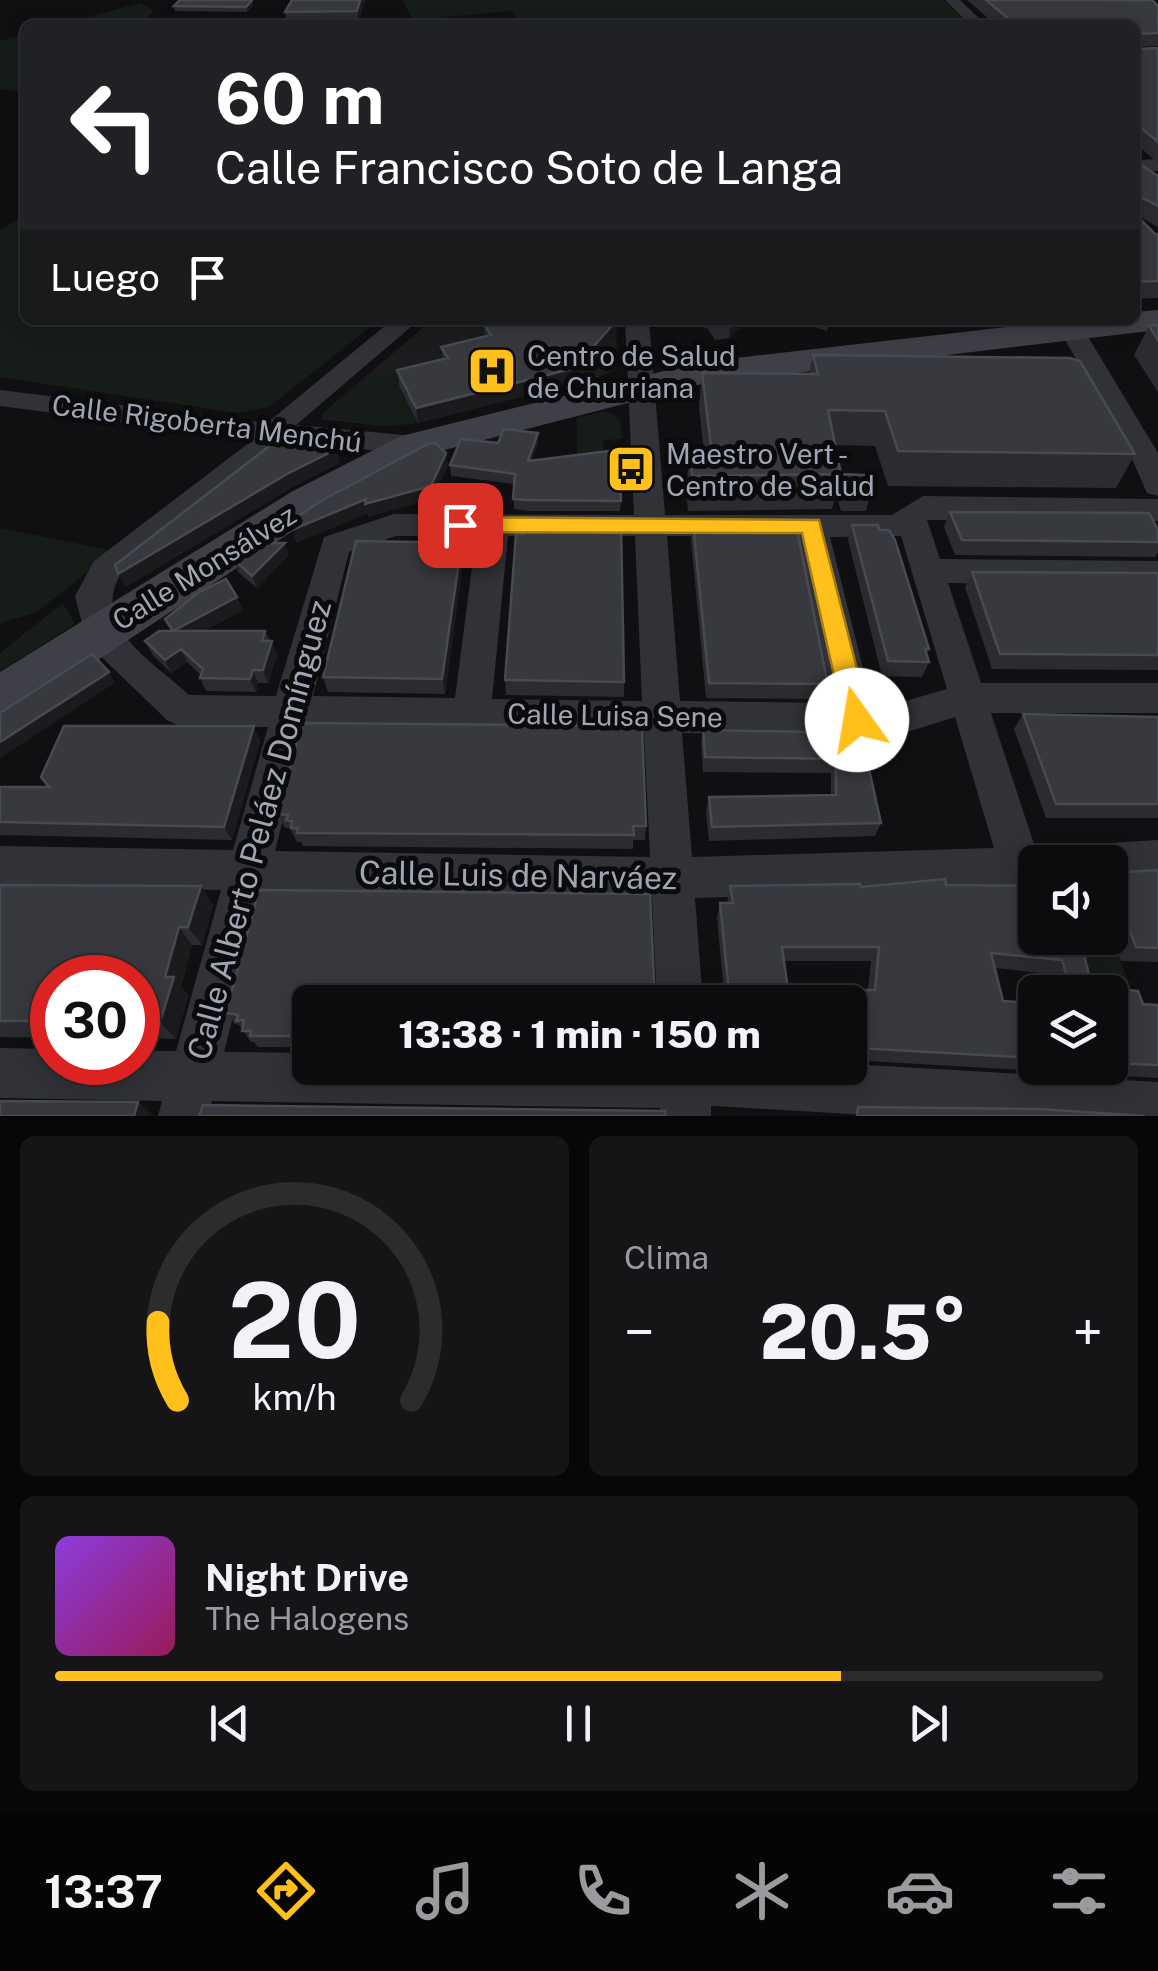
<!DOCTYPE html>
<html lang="es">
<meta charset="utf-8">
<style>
:root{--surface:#0c0c0e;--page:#151517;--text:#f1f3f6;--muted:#9a9b9e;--line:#2c2c2e;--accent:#ffc01b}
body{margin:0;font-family:"Public Sans",sans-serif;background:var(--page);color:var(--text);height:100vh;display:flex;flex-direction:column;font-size:38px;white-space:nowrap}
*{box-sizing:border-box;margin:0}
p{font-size:32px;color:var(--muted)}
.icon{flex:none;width:55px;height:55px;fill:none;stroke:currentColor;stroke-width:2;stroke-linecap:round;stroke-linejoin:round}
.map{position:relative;height:1116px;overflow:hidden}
.side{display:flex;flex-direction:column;gap:20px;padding:20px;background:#070708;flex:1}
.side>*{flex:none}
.top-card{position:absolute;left:20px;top:20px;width:1120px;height:305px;border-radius:15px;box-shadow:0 5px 25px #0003,0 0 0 2px var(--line);background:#202124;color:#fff;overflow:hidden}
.fabs{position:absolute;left:1018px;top:845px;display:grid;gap:20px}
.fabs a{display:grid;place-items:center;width:110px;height:110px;border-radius:15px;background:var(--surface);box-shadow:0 5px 25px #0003,0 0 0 2px var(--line);font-size:50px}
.speed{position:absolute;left:30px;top:955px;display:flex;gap:20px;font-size:50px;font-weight:700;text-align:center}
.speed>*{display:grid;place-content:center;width:130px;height:130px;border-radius:50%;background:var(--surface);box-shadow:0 5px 25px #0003,0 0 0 2px var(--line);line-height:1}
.speed .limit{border:15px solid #d22;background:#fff;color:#111}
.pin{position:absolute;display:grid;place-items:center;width:85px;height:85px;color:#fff;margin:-42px;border-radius:20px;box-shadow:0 5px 15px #0006}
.me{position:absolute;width:110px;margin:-55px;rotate:347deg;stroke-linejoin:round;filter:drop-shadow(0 0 8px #0008)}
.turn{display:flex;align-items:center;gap:35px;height:210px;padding:0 30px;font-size:45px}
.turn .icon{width:130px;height:130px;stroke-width:2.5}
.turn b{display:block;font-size:70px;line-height:85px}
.then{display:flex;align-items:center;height:95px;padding:0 30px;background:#0003;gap:20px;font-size:38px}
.big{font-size:75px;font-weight:800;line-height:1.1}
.side .widget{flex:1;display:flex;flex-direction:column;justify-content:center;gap:15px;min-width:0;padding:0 35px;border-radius:15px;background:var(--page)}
.side .dial{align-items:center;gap:0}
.dial svg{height:260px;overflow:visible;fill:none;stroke:var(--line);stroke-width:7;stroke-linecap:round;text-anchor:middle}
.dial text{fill:var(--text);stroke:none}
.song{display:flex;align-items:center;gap:30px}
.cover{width:120px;height:120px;border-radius:15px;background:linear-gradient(135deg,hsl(270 70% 55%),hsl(330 70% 35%))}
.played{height:10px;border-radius:5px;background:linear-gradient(90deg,var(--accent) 75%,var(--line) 75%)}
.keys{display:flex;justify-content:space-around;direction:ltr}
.heat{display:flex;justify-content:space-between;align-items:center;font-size:55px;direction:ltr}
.side .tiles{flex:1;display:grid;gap:20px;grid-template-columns:1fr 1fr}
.widget:last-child{grid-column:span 2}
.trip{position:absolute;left:292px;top:985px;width:575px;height:100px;border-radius:15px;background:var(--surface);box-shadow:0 5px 25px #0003,0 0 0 2px var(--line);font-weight:800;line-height:100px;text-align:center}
.menu{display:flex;height:160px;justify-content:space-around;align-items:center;background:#050506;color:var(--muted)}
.menu .icon{width:70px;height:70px}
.menu .current{color:var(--accent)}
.menu b{font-size:45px;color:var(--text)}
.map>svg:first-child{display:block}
</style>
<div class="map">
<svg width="1158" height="1116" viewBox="0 0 1158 1116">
<rect width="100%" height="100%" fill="#101012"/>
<path fill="#1c1c1f" d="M432 320H615L618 363 615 369 602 376 411 424 383 426 322 419 324 412Z"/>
<path fill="#161d18" d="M403 0H943L970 25H520L511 11 412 20Z
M140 3 153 10 143 25H59Z
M25 34V92L0 89V41Z
M25 215V320H379L269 407 237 413 0 377V230Z
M525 320 400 385 418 423 383 426 321 416 369 373C403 386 416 370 440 349L451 351 479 326 491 330Z
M601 412 612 413 620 420 622 439 603 440V456H623L624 479 593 480 577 464V418Z
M0 528 114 551 37 612 0 623Z
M63 603 75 624 0 671V653Z
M1110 932 1137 1005 1110 992H1076L1063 938H1110Z"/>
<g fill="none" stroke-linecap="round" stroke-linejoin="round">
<path fill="#313237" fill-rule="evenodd" d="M945 0H960L986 25H970Z
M1158 159V171L1135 172V160Z
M392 320H419L296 425 415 436 425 439 429 445 425 451 415 454 282 442 268 460 119 577C92 629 154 662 189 695L276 696 324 537 394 514 634 515 625 320H649L665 515H892L923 496 1158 499V521L927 520 940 559 1158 561V585L948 583 981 683H1158V713H991L1035 847 1050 853 1054 862H1035V887L695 898 703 1002H657L652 898 265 891 224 1052 310 1053V1068H850V1064L1158 1082V1116H884L715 1106H711V1116H661L660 1108 212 1101 208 1116H158L162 1101 0 1098V1048L52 1049V1062H138V1051H176L221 890 0 886V846L233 850 268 727 181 726 168 721 87 643 75 596 94 561 254 439 0 406V390L267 423ZM396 536H476L455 698 313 696 349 552ZM508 536H635L642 701 492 699ZM667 536 798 537 834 703 680 701ZM901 536 947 689 895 704H872L830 537ZM955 717 994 848 692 857 682 733 895 736ZM306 727 644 732 650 857 275 851Z
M1054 320H1078L1158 453V496L1147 493 1132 459Z
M1158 840V880L1110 883V862H1089L1095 849 1110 843Z"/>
<path fill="#3f4047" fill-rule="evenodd" d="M1158 310V330L702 384 429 454 323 511 18 713 0 719V672L293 491 401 436 701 362 1069 320H1135V312Z"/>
</g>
<path fill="#2c2c30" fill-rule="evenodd" d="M252 0 253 6 247 12 175 11 174 6Z
M365 0 358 22 287 23 285 12Z
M967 0H1152L1158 6V46L1138 47V49L1158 48V163L1135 143V25H996Z
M1135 158 1140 164 1158 176V227L1140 217V219L1155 234H1158V298L1135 299Z
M617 320 616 335 591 364V379L418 423 399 385 397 370 443 359 441 347 485 337 484 324Z
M656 320H750L729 338 715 340 708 329 693 324 656 325Z
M794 320H829L827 331Z
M1158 325V392L1134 355 1149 326Z
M813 355 1135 454 1116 488 888 486 875 446 835 445 841 474 870 496 866 511H841L836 493 832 509 688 511 686 488 690 453H704L699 407 702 373 809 374Z
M538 433V444L532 460 621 501 620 511H529L514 509V484L451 476 450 465 498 443Z
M950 512 1158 530V553L1155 557 955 555 944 527Z
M693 524 828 684 823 699 706 698 691 540Z
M852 525 929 649 927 654 929 662 922 677 882 676 848 540Z
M455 526 456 534 465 549 445 694 328 692 323 677 420 542Z
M289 555 257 588 238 572 234 560Z
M972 572 1158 573V670L992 669 965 587Z
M237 597 243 610 204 631H265L277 655 268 683H258L256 692 206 691 200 678 201 675 187 662 171 673 152 654 145 641 171 631 165 619Z
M505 680 624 682V697L506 695Z
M1023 714 1158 717V818H1046L1014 729Z
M703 730 861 733 881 823 875 836 709 841 706 811 709 797 831 795V773L703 772 701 745Z
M260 741 232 840 0 835V787H49Z
M278 814 646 826 645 840H633V849L303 846 301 842H297L290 828H285Z
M1158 870V962L1121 961 1110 932V873Z
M945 879 946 885 1035 886V938H1080L1092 987 1138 991 1143 1004 1158 1005V1078L850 1060V1002H725L717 918 720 903H727L730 886 860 884 861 887ZM784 961H871L868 990H788ZM995 968 1049 974 1054 992H1110V1068H1035V1003L1003 1001Z
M0 885 201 886 213 905 202 945H192L181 987 188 995 176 1039 138 1038V978H52V1038L0 1037Z
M310 1002V1047H258L254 1042H251L239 1025 235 1024 226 1013Z"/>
<path fill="#1b1b1e" d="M252 0 253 6 247 12 246 7Z
M360 0 365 1 358 22 357 11Z
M617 320 616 335 591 364V379L418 423 416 408 585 356Z
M732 320H750L729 338Z
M538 433V444L528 471V461Z
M337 449 340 463 291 488 126 587 118 574 287 474Z
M446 453 448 466 433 499 368 517 367 514 296 543 292 530Z
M463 534 465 549 445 694 442 679Z
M285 543 289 555 257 588 252 576Z
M237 597 243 610 179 645 173 631Z
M272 641 277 655 268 683 263 670Z
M181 649 187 662 171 673 165 660Z
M253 670 258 683 256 692 250 679Z
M109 672 115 683 0 758V742Z
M254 726 260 741 232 840 224 827Z
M201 886 213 905 202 945 188 927Z
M179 927 192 945 181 987 188 995 176 1039 160 1022 165 977Z
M138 1102 154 1116H134Z"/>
<path fill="#38393e" stroke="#484a51" stroke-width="2.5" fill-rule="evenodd" d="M180 0H252L246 7 174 6Z
M292 0H360L357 11 285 12Z
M986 0H1152L1158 6V33L1138 34V49L1158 48V142L1135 123V25H1016Z
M1135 158H1138L1140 164 1158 176V206L1139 196 1140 219 1155 234H1158V281L1135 282Z
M503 320H617L585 356 591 364 416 408 397 370 448 358 441 347 491 335 484 324Z
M1158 325V340L1149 326Z
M813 355 1070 358 1080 361 1135 454 898 451 885 411 828 410 841 474 692 476 690 453 712 454 702 373 818 374Z
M504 429 538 433 528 461 618 450 621 501 528 500 513 499 515 474 450 465 461 439 498 443Z
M276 441 321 447 317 441 337 449 287 474 118 574 115 565Z
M435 443 446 453 431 486 365 504 366 499 292 530 288 523 321 501 428 444Z
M841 474 864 475 870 496H845L840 477Z
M950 512 1149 513 1158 530V542L962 540Z
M525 524H621L624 682 505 680 516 534H524Z
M693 524 796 525 828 684 709 683Z
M852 525H878L879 530H889L895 540 929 649H925L929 662 888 661Z
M423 526H455L454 534H463L442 679 323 677 356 541 420 542Z
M259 543H285L252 576 234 560Z
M972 572 1158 573V655L1000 654Z
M226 579 237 597 173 631H265L262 641H272L263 670H253L250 679 200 678 203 669 181 649 165 660 145 641 159 631H173L165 619 198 593Z
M92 654 109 672 0 742V713Z
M1023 714 1158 717V804H1056Z
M302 723 642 726 646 826H633L634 835 297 833 298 828H291L292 821 286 820 288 815 278 814Z
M64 726H254L224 827 0 822V787H49L41 777Z
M703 730 861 733 881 823 712 827 709 797 836 795V759L705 757Z
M1158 870V948L1136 947 1110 880V873Z
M945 879 946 885 1035 886V938H1080L1092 987 1138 991 1143 1004 1158 1005V1065L1110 1063V992H1071L1062 960 991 953 1003 1001 1035 1003V1058L858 1048 854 1052H850V1002H730L720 903H733L730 886 860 884 861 887ZM782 947H879L875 990H788Z
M0 885 201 886 188 927H179L165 977H174L160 1022H138V978H52V1021H0Z
M259 890 650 894 655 1002H310V1036H250L251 1031H242L244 1020 236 1021 238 1015 226 1013Z
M0 1101 138 1102 134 1116H0Z
M203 1105 665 1111V1116H199Z
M858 1107 1039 1109 1145 1116H857Z"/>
<path fill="#ffc01b" stroke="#a67d12" stroke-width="2.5" d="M460 517 819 520 870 720 866 727 857 731 847 727 844 720 802 533 460 532 449 525Z"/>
<defs>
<g id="hospital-square" transform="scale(2.5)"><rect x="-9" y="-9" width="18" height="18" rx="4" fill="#ffc01b" stroke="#0b0b0d"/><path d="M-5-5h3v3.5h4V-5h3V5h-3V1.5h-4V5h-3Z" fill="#111"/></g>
<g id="bus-square" transform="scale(2.5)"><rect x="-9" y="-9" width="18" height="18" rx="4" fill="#ffc01b" stroke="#0b0b0d"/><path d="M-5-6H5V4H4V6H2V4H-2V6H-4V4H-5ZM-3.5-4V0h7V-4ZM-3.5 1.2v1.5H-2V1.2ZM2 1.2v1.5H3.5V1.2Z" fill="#111"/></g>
</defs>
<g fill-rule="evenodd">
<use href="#hospital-square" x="492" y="371"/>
<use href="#bus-square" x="631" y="469"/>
</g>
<g text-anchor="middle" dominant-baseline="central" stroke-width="10" stroke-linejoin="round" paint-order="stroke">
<g font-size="28" fill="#a0a5b4" stroke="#0b0b0d" text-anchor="start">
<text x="527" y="355">Centro de Salud<tspan x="527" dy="32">de Churriana</tspan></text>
<text x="666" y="453">Maestro Vert -<tspan x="666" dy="32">Centro de Salud</tspan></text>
</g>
<g font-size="28" fill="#a0a5b4" stroke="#0b0b0d">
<text transform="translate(207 423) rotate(7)">Calle Rigoberta Menchú</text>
<text transform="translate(204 567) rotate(-32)">Calle Monsálvez</text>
<text transform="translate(615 715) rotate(1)">Calle Luisa Sene</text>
</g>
<g font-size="32" fill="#a0a5b4" stroke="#0b0b0d">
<text transform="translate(259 830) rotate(-75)">Calle Alberto Peláez Domínguez</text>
<text transform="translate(518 875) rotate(1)">Calle Luis de Narváez</text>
</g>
</g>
</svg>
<div class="fabs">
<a><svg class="icon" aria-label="sound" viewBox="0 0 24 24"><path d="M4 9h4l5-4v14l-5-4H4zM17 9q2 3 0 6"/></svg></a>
<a><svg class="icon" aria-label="layers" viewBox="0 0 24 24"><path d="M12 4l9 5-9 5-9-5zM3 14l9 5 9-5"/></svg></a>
</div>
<div class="speed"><div class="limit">30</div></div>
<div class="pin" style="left:460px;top:525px;background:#d93025"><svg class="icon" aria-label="arrive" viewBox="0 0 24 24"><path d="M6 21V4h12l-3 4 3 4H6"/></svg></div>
<svg class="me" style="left:857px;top:720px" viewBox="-20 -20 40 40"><circle r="19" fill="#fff"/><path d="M0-13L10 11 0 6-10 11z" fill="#ffc01b"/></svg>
<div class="trip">13:38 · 1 min · 150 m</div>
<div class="top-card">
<div class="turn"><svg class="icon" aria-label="left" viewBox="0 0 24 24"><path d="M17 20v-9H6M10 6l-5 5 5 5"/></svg><div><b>60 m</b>Calle Francisco Soto de Langa</div></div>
<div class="then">Luego<svg class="icon" aria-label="arrive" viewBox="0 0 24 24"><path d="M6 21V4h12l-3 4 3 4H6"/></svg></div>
</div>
</div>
<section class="side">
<div class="tiles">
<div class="widget dial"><svg viewBox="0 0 100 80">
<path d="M14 69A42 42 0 1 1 86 69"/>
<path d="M14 69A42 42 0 0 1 8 45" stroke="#ffc01b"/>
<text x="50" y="56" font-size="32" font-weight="700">20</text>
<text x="50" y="72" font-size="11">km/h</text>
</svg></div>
<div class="widget"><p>Clima</p>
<div class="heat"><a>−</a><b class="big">20.5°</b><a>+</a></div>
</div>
<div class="widget">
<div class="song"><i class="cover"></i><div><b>Night Drive</b><p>The Halogens</p></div></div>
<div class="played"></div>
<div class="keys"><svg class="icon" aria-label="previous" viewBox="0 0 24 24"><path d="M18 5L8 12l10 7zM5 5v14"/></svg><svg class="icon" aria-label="pause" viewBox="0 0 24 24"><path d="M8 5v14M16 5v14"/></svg><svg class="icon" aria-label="next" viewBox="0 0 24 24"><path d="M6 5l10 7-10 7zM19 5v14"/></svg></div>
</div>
</div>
</section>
<nav class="menu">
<b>13:37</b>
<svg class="icon current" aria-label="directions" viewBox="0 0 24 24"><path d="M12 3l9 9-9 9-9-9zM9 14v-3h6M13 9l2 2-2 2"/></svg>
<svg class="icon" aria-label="music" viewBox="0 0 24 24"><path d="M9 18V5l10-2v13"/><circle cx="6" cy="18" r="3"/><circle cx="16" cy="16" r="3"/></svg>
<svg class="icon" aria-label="phone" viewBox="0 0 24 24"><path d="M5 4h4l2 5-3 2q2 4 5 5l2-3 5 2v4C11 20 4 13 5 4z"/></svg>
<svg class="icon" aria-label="climate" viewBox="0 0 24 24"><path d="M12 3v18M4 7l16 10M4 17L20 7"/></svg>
<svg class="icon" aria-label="car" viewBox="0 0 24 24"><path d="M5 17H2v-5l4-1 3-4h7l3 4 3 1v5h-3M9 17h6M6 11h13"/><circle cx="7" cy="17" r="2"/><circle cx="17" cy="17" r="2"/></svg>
<svg class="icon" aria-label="filters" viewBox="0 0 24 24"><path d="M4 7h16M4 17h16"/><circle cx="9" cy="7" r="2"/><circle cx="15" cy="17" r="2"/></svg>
</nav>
